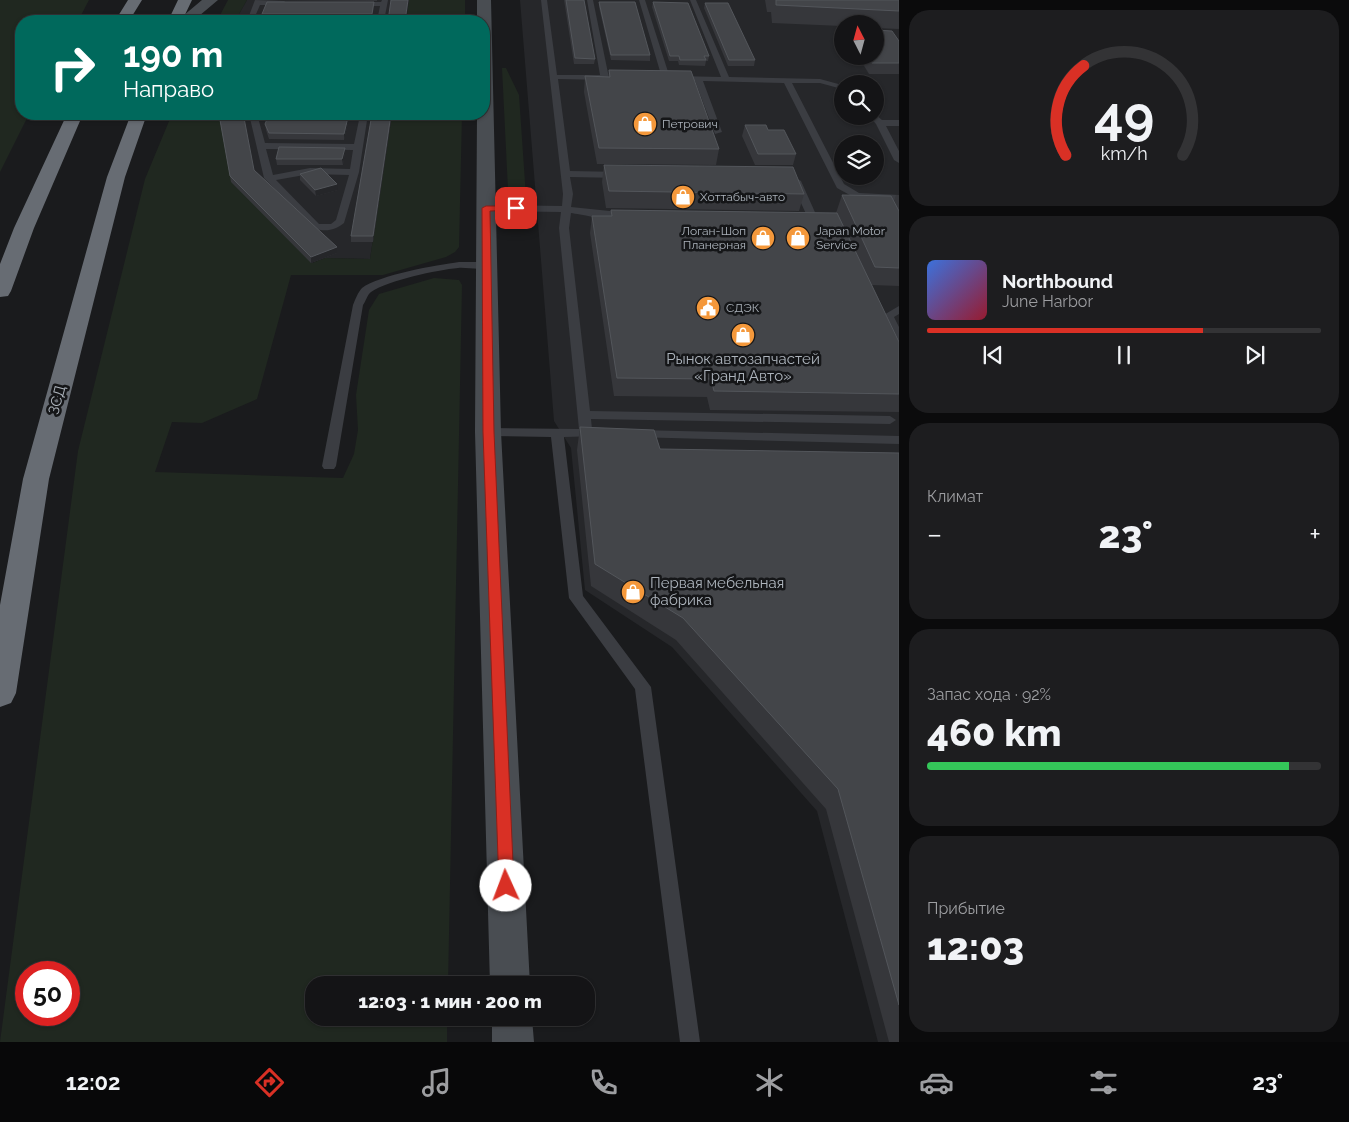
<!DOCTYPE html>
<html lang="ru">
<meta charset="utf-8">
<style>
:root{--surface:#141416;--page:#1d1d1f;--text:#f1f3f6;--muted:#9d9ea1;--line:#333335;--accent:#d93025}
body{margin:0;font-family:Raleway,sans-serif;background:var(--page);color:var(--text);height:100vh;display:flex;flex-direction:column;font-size:19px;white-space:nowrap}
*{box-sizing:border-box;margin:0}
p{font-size:16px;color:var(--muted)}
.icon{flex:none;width:28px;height:28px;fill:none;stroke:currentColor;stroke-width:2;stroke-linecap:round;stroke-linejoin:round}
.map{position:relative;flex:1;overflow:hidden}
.drawer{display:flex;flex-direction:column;gap:10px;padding:10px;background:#0b0b0c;width:450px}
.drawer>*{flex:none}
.hud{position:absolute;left:15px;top:15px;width:475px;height:105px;border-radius:20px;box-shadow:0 1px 4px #0004,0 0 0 1px var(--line);background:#00695c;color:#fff;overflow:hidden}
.needle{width:32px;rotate:354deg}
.buttons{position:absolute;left:834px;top:15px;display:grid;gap:10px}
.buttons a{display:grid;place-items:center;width:50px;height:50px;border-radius:50%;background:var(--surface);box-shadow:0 1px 4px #0004,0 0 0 1px var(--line);font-size:25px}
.speed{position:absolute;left:15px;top:961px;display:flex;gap:10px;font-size:25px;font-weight:700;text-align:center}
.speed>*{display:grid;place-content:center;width:65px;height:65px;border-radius:50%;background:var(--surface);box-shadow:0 1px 4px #0004,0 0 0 1px var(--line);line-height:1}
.speed .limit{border:8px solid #d22;background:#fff;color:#111}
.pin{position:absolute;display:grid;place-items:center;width:42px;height:42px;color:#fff;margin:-21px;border-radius:10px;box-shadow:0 2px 8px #0006}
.me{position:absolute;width:55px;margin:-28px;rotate:358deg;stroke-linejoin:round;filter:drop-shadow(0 0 4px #0008)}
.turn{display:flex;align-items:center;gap:18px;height:105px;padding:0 25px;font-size:22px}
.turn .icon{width:65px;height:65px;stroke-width:2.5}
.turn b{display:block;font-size:35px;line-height:42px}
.big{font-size:38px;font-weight:800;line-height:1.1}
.drawer .widget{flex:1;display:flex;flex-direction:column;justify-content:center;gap:8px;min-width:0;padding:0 18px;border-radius:20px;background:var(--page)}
.drawer .dial{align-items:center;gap:0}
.dial svg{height:130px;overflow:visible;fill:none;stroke:var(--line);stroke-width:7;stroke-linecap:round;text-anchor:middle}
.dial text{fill:var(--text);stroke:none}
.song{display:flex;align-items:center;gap:15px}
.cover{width:60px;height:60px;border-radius:8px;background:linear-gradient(135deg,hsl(220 70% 55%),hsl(350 70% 35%))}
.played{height:5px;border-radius:2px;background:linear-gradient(90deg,var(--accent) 70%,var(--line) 70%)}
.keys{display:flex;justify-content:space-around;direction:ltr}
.heat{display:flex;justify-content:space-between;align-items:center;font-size:28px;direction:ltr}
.charge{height:8px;border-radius:4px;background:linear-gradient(90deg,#34c759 92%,var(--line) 0)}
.trip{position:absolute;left:305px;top:976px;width:290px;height:50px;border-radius:20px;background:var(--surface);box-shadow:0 1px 4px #0004,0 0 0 1px var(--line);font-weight:800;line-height:50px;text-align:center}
.dock{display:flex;height:80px;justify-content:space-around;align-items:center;background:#080809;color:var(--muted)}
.dock .icon{width:35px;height:35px}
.dock .selected{color:var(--accent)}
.dock b{font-size:22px;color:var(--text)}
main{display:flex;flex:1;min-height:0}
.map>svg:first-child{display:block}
</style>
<main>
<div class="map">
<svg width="899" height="1042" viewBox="0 0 899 1042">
<rect width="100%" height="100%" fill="#1a1b1d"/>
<path fill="#26272a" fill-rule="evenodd" d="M247 0H409L406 21H235Z
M520 0H899V1042H878L817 811 672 647 585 590 571 448 554 421ZM842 24H875V56H842ZM842 84H875V116H842ZM842 144H875V176H842Z
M220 114H392L370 259 325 258 311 263 231 182Z"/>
<path fill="#202820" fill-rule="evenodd" d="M0 0H89L78 21H21V114H29L0 172Z
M228 0H247L235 21H217Z
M409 0H465V21H406Z
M502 68H506L519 95 526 197 508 190Z
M172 114H220L221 126 312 263 325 258 370 259 392 114H462L459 247 455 252 446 257 383 275H291L257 399 202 423 172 422 155 472 343 478 354 454 358 430 356 395 369 310 379 294 434 278 459 280 462 285 448 985H314V1018H447V1042H0L78 451 145 179ZM26 972H69V1015H26Z"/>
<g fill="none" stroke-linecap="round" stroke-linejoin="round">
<path fill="#3b3d42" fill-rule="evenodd" d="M255 0 284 1 287 3 284 5H260L253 21H247Z
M382 0H388L384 21H377L380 6H355L352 4 355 2H381Z
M541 0H547L557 75H600L587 0H593L609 78 605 80 558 79 570 171 622 172 627 175 622 178 570 177 573 194 571 207 629 213 634 216C625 224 584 215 571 213L569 228 590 411 890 416 896 420 890 424 591 419 592 429 599 430 601 433 599 436 564 437 583 596 651 687 700 1042H680L635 689 569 598 551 437 488 436 482 432 488 428 579 429 559 228 561 212 486 211 481 208 486 205 562 206 563 194Z
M639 0H645L670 78 669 80 662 78Z
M690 0H696L729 77 820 79 842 85V89L820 83H792L844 184 859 193 899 195V201L857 199 837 188 784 83 703 81 722 132 715 134 695 81 676 80 672 78 676 76 721 77Z
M249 114H257L265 143 354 144 359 120H307L303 117 307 114H368L359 172 344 223C334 231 325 232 313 228L264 178ZM266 149 353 150 350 169 310 168 273 175ZM310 174 349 175 336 220 331 224H319L276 180Z
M875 114 882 120H899V126H886L899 151V163L894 160 876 124 869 116H875Z
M796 178 801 181 818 219 816 221H800L795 218 800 215 807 216 791 181Z
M459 262H487L492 265C485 272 468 267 458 268 437 270 389 280 371 292 367 295 366 301 363 305L336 466 334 469H324L322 466 353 305C355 300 358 292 362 288 379 275 437 265 459 262Z
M899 306V314L894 317 899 327V341L893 338 882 316Z
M637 430 899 436V444L633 437 631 434Z"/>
<path fill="#494d52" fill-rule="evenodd" d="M202 0H218L193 21H177Z
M477 0H491L501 432 530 985H490L475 432 477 114H484V21H477Z
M492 1018H532L534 1042H492Z"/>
<path fill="#676c73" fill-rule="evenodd" d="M128 0H142L129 21H115Z
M178 0H192L182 21H168Z
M67 114H83L34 228 11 291 8 296 0 297V264L14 228Z
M131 114H147L125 177 49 479 16 693 11 703 0 707V605L23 479 107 177Z"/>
</g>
<path fill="#36373b" d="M277 0H377V1Z
M564 0H584L595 59 594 64H574Z
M765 0H899V29L875 28V24H842V26L772 23 771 12H767Z
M599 2 650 55V61L611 60 599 7Z
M653 2 709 56 708 61H706L705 66 679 65 678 61H669L652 7Z
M705 3 755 60 754 66H728L704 8Z
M374 7 372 19H263L262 14Z
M899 41V74H869L858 56H875Z
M609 70 719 149 716 165 597 164 584 92 585 76 608 77Z
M372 114H392L373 242H351V236Z
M220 120 254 170 337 247V253L311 263 231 182Z
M348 123 344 140 269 139 266 130 265 124Z
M745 125 768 130 796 154 793 165H755L742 136Z
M345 148V153L343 165H277L276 159Z
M604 165 804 194 799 211 606 208 602 182Z
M300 174 338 190 316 196 300 180Z
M842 195 894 201 896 195H899V286L872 285 899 342V412L710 410 707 397 614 396 590 233 592 216H611V210L836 213Z
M580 427 660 449 899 453V1042H889L826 809 676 640 591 586 577 450Z"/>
<path fill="#252629" d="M408 0H409L406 21H405Z
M374 2V7L372 19V14Z
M391 114H392L373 242V236Z
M348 117V123L344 140V134Z
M345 148V153L343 165 342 159Z
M337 184 338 190 316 196 315 190Z
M337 247V253L311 263V257Z"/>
<path fill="#434549" stroke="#53565b" d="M391 0H408L405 21H388Z
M566 0H584L595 59 575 58Z
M776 0H899V11L776 5Z
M267 2H374L372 14H262Z
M599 2H635L650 55H611Z
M653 2 688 3 709 56H704L706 60H680L679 56H670Z
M705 3H728L755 60H729Z
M875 30 892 31 899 41V63H872L868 56H875Z
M609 70 691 71 719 149 599 148 585 76 610 77Z
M372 114H391L373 236H351Z
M268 117H348L344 134 269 133 265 124Z
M244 118 254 170 337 247 311 257 230 176 220 120Z
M745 125H766L768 130H784L796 154H758Z
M279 147 345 148 342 159H276Z
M604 165 793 167 804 194 609 191Z
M321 168 337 184 315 190 300 174Z
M842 195 891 196 899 211V268L875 267Z
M611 210 837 213 899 342V394L714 391 711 379 617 378 592 216H612Z
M580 427 654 430 660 449 899 453V1005L838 789 683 618 595 564Z"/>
<path fill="#d93025" stroke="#8d1f18" d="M516 206 520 208 519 210 490 211 494 432 514 886 512 891 506 894 501 891 499 886 483 432 482 208 486 206Z"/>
<defs>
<g id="shop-disc" transform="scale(1.25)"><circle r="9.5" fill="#f4983b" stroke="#151618"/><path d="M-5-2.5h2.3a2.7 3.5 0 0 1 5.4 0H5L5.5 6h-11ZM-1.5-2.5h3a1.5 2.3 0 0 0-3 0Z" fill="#fff"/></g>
<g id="civic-disc" transform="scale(1.25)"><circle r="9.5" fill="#f4983b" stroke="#151618"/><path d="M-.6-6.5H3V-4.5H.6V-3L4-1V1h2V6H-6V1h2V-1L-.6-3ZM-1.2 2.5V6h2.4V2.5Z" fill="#fff"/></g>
</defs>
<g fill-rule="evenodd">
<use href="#shop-disc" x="645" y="124"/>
<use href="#shop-disc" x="683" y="197"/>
<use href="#shop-disc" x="763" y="238"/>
<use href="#shop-disc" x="798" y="238"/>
<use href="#civic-disc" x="708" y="308"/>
<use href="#shop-disc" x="743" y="335"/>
<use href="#shop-disc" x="633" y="592"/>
</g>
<g text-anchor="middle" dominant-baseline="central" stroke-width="5" stroke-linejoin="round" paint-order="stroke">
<g font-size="12" fill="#adb4bc" stroke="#151618" text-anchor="start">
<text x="662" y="124">Петрович</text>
<text x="700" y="197">Хоттабыч-авто</text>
<text x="746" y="231" text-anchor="end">Логан-Шоп<tspan x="746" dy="14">Планерная</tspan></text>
<text x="816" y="231">Japan Motor<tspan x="816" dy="14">Service</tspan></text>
<text x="726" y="308">СДЭК</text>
</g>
<g font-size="15" fill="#adb4bc" stroke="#151618">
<text x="743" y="359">Рынок автозапчастей<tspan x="743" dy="17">«Гранд Авто»</tspan></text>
<text x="650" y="583" text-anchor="start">Первая мебельная<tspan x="650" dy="17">фабрика</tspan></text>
</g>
<g font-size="15" fill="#adb4bc" stroke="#151618">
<text transform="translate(57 400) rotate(-75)">ЗСД</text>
</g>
</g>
</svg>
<div class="buttons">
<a><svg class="needle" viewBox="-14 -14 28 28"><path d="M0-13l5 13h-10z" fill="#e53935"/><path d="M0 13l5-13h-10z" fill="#9d9ea1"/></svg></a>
<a><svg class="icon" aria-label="search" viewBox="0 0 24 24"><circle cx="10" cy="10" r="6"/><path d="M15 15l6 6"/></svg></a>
<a><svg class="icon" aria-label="layers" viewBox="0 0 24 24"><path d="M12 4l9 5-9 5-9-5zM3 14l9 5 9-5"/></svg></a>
</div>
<div class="speed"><div class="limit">50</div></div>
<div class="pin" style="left:516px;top:208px;background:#d93025"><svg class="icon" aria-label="arrive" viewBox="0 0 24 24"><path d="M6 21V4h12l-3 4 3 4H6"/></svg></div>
<svg class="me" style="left:506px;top:886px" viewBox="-20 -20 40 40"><circle r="19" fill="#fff"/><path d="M0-13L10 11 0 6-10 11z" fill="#d93025"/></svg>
<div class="trip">12:03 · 1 мин · 200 m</div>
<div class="hud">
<div class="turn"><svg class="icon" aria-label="right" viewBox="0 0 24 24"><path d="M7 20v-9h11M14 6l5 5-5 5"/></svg><div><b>190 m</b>Направо</div></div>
</div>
</div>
<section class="drawer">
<div class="widget dial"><svg viewBox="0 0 100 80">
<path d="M14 69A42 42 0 1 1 86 69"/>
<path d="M14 69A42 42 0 0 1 25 14" stroke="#d93025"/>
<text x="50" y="56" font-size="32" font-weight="700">49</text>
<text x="50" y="72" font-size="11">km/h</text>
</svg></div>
<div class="widget">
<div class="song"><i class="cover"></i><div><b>Northbound</b><p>June Harbor</p></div></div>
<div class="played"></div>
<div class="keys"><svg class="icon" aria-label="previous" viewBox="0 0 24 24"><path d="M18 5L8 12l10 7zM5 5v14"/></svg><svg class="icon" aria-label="pause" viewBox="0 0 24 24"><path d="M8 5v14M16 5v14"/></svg><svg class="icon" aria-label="next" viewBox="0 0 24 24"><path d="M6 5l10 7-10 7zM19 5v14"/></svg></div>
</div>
<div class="widget"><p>Климат</p>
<div class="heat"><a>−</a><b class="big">23°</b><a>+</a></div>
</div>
<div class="widget"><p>Запас хода · 92%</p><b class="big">460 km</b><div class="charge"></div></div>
<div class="widget"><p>Прибытие</p><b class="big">12:03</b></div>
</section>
</main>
<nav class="dock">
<b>12:02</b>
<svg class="icon selected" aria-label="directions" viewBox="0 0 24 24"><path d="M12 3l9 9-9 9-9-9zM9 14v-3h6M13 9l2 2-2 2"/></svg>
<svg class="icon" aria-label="music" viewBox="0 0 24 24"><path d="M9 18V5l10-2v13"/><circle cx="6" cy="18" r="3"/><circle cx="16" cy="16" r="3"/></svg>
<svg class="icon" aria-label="phone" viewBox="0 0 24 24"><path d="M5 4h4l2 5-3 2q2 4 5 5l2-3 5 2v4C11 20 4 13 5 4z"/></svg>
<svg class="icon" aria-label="climate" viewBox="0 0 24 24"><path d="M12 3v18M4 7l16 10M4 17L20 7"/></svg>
<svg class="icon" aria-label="car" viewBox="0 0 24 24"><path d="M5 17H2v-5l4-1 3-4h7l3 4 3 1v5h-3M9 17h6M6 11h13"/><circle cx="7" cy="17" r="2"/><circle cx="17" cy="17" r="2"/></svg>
<svg class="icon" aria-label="filters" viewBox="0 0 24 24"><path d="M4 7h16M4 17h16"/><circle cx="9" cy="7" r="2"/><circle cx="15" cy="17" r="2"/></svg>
<b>23°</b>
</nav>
